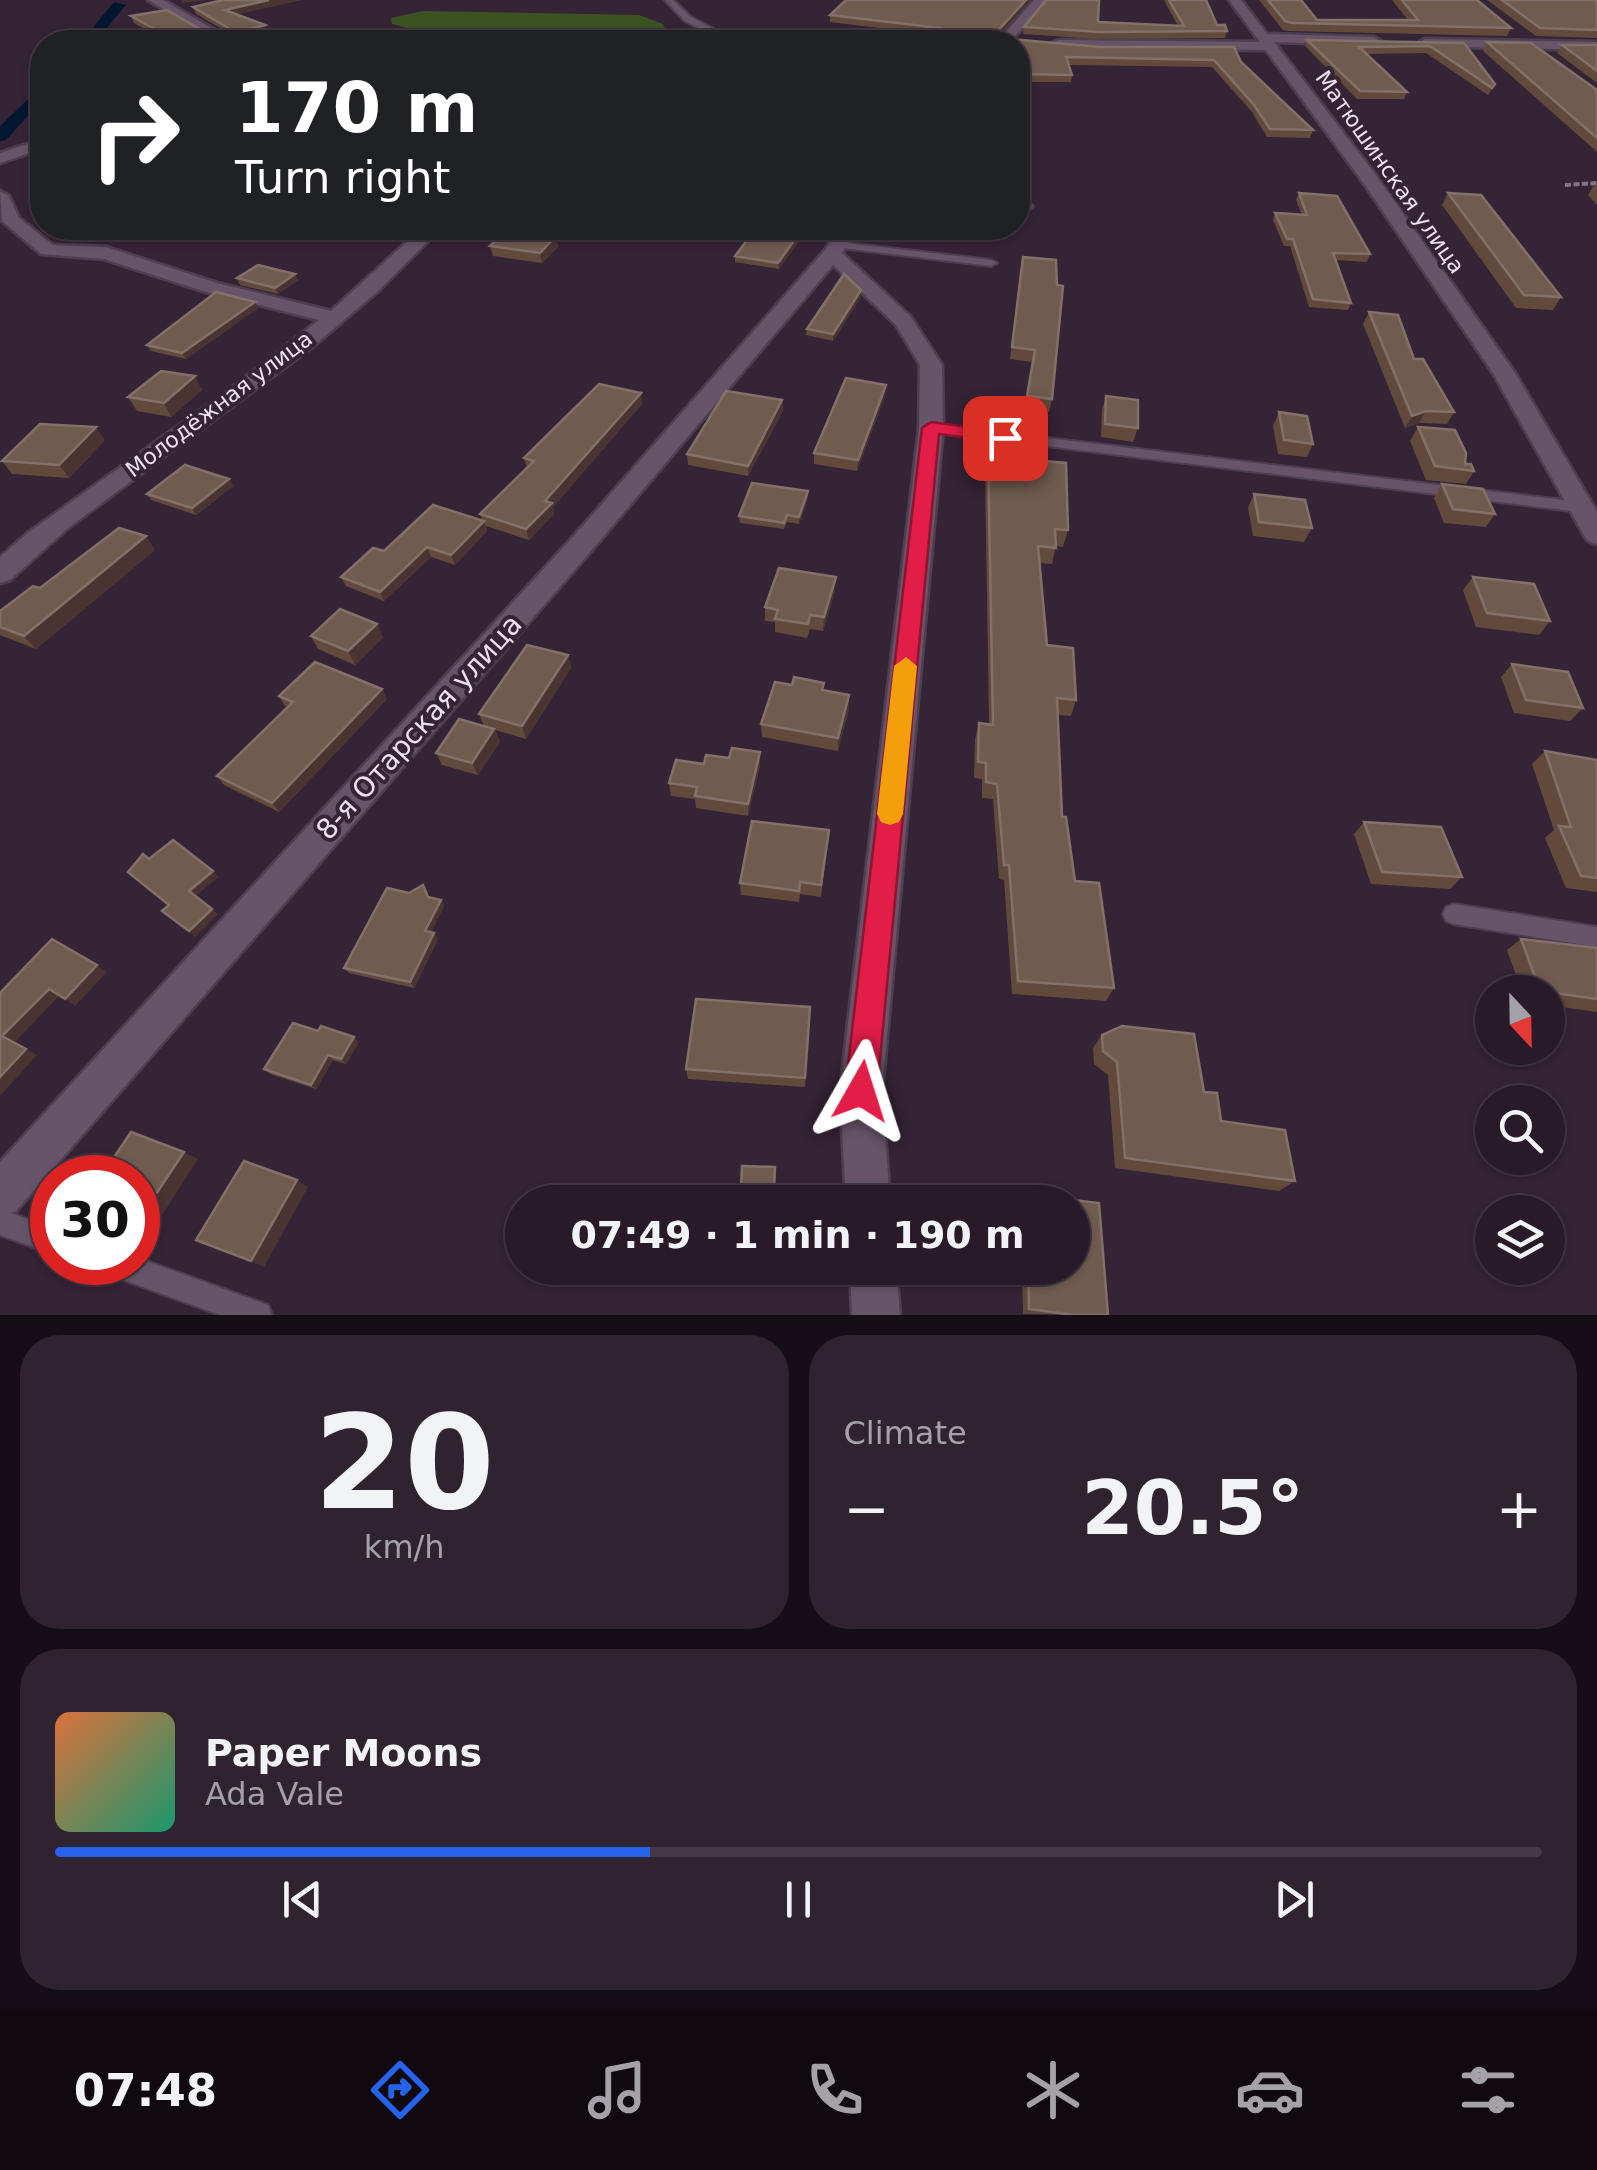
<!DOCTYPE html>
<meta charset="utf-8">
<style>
body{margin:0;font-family:"DejaVu Sans",sans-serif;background:#302330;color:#f1f3f6;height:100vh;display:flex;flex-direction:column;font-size:38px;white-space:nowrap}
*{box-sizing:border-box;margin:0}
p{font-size:32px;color:#a5a1a8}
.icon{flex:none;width:55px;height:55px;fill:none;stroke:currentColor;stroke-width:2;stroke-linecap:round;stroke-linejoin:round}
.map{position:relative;height:1315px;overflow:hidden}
.side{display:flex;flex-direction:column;gap:20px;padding:20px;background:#160e16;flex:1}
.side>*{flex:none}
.guide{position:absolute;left:30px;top:30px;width:1000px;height:210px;border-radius:40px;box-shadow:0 2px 8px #0004,0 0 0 2px #443845;background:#202124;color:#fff;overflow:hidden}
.needle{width:65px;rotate:158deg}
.buttons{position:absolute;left:1475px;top:975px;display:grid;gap:20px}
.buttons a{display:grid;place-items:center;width:90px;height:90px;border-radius:50%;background:#281a28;box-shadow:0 2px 8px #0004,0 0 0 2px #443845;font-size:50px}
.speed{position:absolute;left:30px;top:1155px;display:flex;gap:20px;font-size:50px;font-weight:700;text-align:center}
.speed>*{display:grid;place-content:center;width:130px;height:130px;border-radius:50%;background:#281a28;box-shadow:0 2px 8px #0004,0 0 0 2px #443845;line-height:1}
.speed .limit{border:15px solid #d22;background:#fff;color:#111}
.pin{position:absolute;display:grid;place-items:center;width:85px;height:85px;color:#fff;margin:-42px;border-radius:20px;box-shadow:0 5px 15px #0006}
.me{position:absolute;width:110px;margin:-55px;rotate:6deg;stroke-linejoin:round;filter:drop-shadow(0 0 8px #0008)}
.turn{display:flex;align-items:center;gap:35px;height:210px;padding:0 40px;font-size:45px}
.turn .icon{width:130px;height:130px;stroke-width:2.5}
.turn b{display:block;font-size:70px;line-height:85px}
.big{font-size:75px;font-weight:800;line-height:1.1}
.side .widget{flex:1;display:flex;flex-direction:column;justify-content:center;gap:15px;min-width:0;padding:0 35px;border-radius:40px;background:#302330}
.side .dial{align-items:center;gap:0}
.dial b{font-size:130px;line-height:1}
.song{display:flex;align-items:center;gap:30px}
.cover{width:120px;height:120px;border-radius:15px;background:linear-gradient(135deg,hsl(20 70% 55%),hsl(160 70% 35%))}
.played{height:10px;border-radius:5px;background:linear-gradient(90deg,#2563eb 40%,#443845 40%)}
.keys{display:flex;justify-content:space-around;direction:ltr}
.heat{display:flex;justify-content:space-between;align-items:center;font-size:55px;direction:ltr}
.side .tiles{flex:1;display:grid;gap:20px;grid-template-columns:1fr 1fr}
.widget:last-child{grid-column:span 2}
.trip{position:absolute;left:505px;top:1185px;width:585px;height:100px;border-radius:50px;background:#281a28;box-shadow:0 2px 8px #0004,0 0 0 2px #443845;font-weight:800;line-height:100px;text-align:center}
.menu{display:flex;height:160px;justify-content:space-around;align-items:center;background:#100a10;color:#a5a1a8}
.menu .icon{width:70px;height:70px}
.menu .current{color:#2563eb}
.menu b{font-size:45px;color:#f1f3f6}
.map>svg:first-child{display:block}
.green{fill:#3b5323}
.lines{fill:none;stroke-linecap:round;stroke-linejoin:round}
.canal{fill:#011730;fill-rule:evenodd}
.lane-casing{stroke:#4e3f50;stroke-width:4}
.street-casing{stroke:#4e3f50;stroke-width:5}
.path{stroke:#847685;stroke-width:4;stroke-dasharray:6 2.5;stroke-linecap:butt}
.lane{fill:#675469;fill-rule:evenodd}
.street{fill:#675469;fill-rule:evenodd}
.wall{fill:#614a3b}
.shaded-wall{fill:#493431}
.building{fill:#705b4f;stroke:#837068;stroke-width:2.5}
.route{fill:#e11d48;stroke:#92132f;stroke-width:2.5}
.slow{fill:#f59e0b}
.labels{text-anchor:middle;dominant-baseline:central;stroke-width:8;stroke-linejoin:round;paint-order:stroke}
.far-street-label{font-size:22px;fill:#ede2ee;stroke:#352336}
.street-label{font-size:28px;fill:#ede2ee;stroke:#352336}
</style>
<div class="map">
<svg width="1597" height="1315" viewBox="0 0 1597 1315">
<rect width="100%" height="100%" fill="#352336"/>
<!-- green -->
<path class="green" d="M423,11l216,4 24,9 5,10 -4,8h-205l-67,-18 -1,-6z"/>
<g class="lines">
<!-- canal -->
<g class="canal">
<path d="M114,2l12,3 -31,37h-14z"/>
<path d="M42,86v14l-36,40 -6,1v-15z"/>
</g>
<!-- lane casing -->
<g class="lane-casing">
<g id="lane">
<path d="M665,0h8l18,17 30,16 -4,9h-8l5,-6 -29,-15z"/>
<path d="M1018,203l14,2 1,2 -5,3 -10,-1z"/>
<path d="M838,242l153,18 6,3 -6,3 -157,-19v-4z"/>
<path d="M931,424l649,78 8,5 -8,5 -654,-81 -2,-3z"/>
<path d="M1454,904l143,23v20l-143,-23 -8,-3 -3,-7 3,-7z"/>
<path d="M0,1209l52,19v26l-52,-19z"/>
<path d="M138,1258l130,47 4,10h-52l-118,-43 -3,-10h39z"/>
</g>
</g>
<!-- street casing -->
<g class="street-casing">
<g id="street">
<path d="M148,0h15l73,42h-16z"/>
<path d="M1034,0h13l-37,42h-13z"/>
<path d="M1229,0h12l26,34 107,3 7,4 -7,4 -100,-3 104,136 137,195 82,139v32l-9,-3 -4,-6 -91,-162 -128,-188 -99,-135 -208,-2 -7,-4 7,-4 202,2z"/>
<path d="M1425,39l172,3v8l-177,-4 -2,-3z"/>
<path d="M42,139v10l-42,14v-10z"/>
<path d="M0,191l9,5 10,22 34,27 53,2 111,36 114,28 91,-83h19l-63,63 -67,57 -243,180 -58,52 -10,3v-26l29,-25 197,-140 93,-72 -116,-29 -99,-32 -63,-5 -39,-33z"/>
<path d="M840,228h18l-16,25 69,64 31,48 1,63 -61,663 8,111h-44l-6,-111 79,-663 1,-63 -24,-40 -63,-60 -241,285 -576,661 -16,6v-55l572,-624 253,-288z"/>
<path d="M850,1268h46l4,47h-48z"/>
</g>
</g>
<!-- path -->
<path class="path" d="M1565,185l32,-2"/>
<!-- lane -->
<use href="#lane" class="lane"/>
<!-- street -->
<use href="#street" class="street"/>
</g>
<!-- wall -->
<g class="wall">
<path d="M223,0h79l-65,14 31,18 -7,2 34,8h-127l-34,-19 -3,-7 84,22 18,1 1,-3 -38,-22 -3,-7z"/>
<path d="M846,0h185l-34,38 244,24 72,68 -3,8 -43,-1 -15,-25 -40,-45 -143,-2 3,10 -1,7h-50l-1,9h-2v-49h-88l5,-7 -105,-13v-7z"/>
<path d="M1164,0h42l11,25 10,6 -2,7 -127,1 -75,-5 1,-7 74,-5 80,4z"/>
<path d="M1259,0h42l16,20h91l-16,-20h85l34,28 -4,8 -218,-5 -6,-1z"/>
<path d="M1487,0h110v38l-61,-2z"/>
<path d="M1307,40l157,3 31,41 -7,11 -62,-42 -59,1 40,38 -3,7h-47l-52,-53z"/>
<path d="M1487,42l110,48v62l-114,-101z"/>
<path d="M1562,45h35v38l-40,-30z"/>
<path d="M1594,185h3v20l-9,-10z"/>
<path d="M1299,193l71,61 -3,8 -31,-2 15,43 -3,7 -39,-3 -19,-61h-6l-11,-26 2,-7 27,2 -6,-15z"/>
<path d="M1448,193l113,104 -8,13 -37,-2 -74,-103z"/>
<path d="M228,228h33l-14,7z"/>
<path d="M770,228h38l-29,41 -44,-7v-6l32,-23z"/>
<path d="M556,236l2,11 -16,16 -49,-7 -3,-10z"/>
<path d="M1021,269l31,130 -3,13 -24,-3 7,-47 -22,-3z"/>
<path d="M295,274l3,6 -20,14 -38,-9 -3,-7z"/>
<path d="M861,297l-28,44 -27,-6 1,-6z"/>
<path d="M258,308l-72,51 -35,-8 -4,-6z"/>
<path d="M1369,312l85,100 -7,12 -28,-1 -14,5 -42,-104z"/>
<path d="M202,390l-31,27 -34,-6 -9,-14z"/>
<path d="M641,393l1,11 -89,103 1,7 -25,26 -43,-14 1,5 -32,34 -24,-8 -47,44 -38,-15 -5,-9 43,-26 98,-31 -2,-6 47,-46 -3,-10z"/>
<path d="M885,396l-28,75 -43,-7v-11z"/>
<path d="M1106,396l32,32 -5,14 -32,-5 1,-27z"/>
<path d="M782,400l1,11 -35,65 -60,-11 -1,-11z"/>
<path d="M1279,412l34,32 -6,13 -29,-3 -5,-28z"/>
<path d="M1418,427l56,44 -8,13 -40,-4 -16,-39z"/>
<path d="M105,440l-36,38 -57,-4 -10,-13z"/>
<path d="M988,456l80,74 -5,17 -7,-1 -4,18 -12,-1 7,82 29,55 -5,16 -13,-1 4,102 13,64 39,107 -8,13 -94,-7 -8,-114 -5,-1 -6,-80 -11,-1v-19l-8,-1 1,-39 4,-16 10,1 -4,-251z"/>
<path d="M229,479l4,7 -37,29 -45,-15 -4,-6z"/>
<path d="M1442,484l53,30 -9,13 -42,-4 -10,-25z"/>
<path d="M808,491v7l-9,26 -12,-2 -3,7 -44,-6 -1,-7z"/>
<path d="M1254,494l58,34 -8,14 -51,-6 -5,-28z"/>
<path d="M155,550l-119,99 -36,-14v-24l40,-23z"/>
<path d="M1473,577l77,44 -11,14 -63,-8 -13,-37z"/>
<path d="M835,591l-12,40 -13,-2 -3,9 -32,-6v-10l-10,-1v-14z"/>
<path d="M311,636l72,1 -28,28 -37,-16z"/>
<path d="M568,655l3,13 -45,71 -31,-9 5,12 -22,33 -36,-10 -6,-12 48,-27 -5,-12z"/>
<path d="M1512,664l71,44 -13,13 -56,-8 -13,-36z"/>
<path d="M824,691l25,4v14l-11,42 -76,-14 -1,-13z"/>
<path d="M279,696l108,3 -108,113 -55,-27 -7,-9 71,-69 -3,-1z"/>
<path d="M1545,751l52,9v132l-31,-4 -21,-50 9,-8 -22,-66z"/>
<path d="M704,764l56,1 -12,51 -52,-8 -1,-9 -24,-3 -2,-13z"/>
<path d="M1364,822l98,55 -12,12 -79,-5 -17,-50z"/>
<path d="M829,830l-8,67 -21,-3 -1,8 -58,-7 -1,-12z"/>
<path d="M427,891l2,7 12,2 3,6 -13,26 7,7 -24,49 -65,-15 -5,-5 65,-75z"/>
<path d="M1521,939l76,9v64l-49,-7v-13h-26l-15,-42z"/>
<path d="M810,1007l-5,80 -117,-8 -2,-10z"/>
<path d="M1102,1035l102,57 17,29 74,60 -16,10 -164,-23 -7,-93 -14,-11 -1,-16z"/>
<path d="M359,1042l-13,22 -13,-4 -17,29 -46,-15 -6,-5z"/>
<path d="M1057,1198l42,5 9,112 -85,-1 -1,-46h50v-66h-19z"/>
<path d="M801,1268l-1,15 -87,-3 -3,-6z"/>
</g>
<!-- shaded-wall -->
<g class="shaded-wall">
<path d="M181,0h27l-26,3z"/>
<path d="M269,0h33l-74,16 -3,-6z"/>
<path d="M1026,0h5l-38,42 1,-7z"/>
<path d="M265,25l3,7 -20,5 -2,-7z"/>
<path d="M244,228h17l-14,7z"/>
<path d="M803,228h5l-29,41 -1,-6z"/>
<path d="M556,236l2,11 -16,16 -2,-10z"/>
<path d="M295,274l3,6 -20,14 -3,-6z"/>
<path d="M861,290v7l-28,44v-7z"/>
<path d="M255,302l3,6 -72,51 -4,-6z"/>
<path d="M195,376l7,14 -31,27 -7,-14z"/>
<path d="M886,385l-1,11 -28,75 1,-11z"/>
<path d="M641,393l1,11 -89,103 1,7 -25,26 -3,-11 19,-28z"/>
<path d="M782,400l1,11 -35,65v-10z"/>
<path d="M1426,411l-7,12 -14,5 7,-12z"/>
<path d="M96,427l9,13 -36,38 -10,-13z"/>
<path d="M229,479l4,7 -37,29 -4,-7z"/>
<path d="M808,491v7l-9,26v-7z"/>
<path d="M484,521l3,10 -32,34 -4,-10z"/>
<path d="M146,536l9,14 -119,99 -12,-13z"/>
<path d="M427,547l4,10 -47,44 -4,-9z"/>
<path d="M836,577l-1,14 -12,40 1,-14z"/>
<path d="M377,624l6,13 -28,28 -7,-14z"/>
<path d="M568,655l3,13 -45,71 -4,-13z"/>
<path d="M382,689l5,10 -108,113 -7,-9z"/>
<path d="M849,695v14l-11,42v-13z"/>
<path d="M494,729l6,13 -22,33 -6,-12z"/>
<path d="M760,752v13l-12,51v-12z"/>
<path d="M213,871l5,6 -23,20 -6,-6z"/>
<path d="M441,900l3,6 -15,31 -4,-6z"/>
<path d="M212,909l6,5 -23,23 -6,-6z"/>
<path d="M434,933l4,6 -24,49 -4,-6z"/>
<path d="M97,965l10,7 -32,34 -10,-7z"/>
<path d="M49,989l10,7 -45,47 -12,-7z"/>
<path d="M354,1037l5,5 -13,22 -5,-5z"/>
<path d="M26,1049l11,6 -37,41v-19z"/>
<path d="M328,1055l5,5 -17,29 -5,-4z"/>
<path d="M184,1152l14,7 -44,69 -16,-7z"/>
<path d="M297,1180l11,7 -44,80 -13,-6z"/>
</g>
<!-- building -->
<g class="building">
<path d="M223,0h46l-44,10 40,15 -19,5 49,12h-117l-47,-26 36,-6 48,28 18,1 2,-7 -42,-25z"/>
<path d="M846,0h180l-32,35 4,3 102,9h134l7,15 72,68 -43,-1 -16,-24 -40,-45 -148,-3 6,18 -51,-1v10l-3,-1v-41h-32l-1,-7 -9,7h-46l10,-14 -110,-13z"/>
<path d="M1046,0h53l-1,22 86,4 -15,-26h37l11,25h8l2,6 -127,1 -76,-5z"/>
<path d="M1268,0h33l16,20h101l-16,-20h75l34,28 -219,-5 -7,-2z"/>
<path d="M1502,0h95v30l-57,-2z"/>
<path d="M1307,40l157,3 31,41 -3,4 -62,-42 -71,1 48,45 -47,-1z"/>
<path d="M1487,42l44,1 66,47v48z"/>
<path d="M1562,45h35v26z"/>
<path d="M1299,193l38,3 33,58 -37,-1 18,50 -38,-4 -20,-60h-6l-12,-26 32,2z"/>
<path d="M1448,193l33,2 80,102 -37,-2z"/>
<path d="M510,228h36l10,8 -16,17 -50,-7z"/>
<path d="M770,228h33l-25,35 -43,-7 19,-25 13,2z"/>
<path d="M1023,257l33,3 1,25 6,1 -11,113 -25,-3 8,-46 -23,-3z"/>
<path d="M258,265l37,9 -20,14 -38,-10z"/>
<path d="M844,274l17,16 -28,44 -26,-5z"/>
<path d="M216,292l39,10 -73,51 -35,-8z"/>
<path d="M1369,312l29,3 16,44h9l31,53 -28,-1 -14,5z"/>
<path d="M161,371l34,5 -31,27 -36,-6z"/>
<path d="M846,378l40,7 -28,75 -44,-7z"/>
<path d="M599,384l42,9 -96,108 7,2 -26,26 -46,-15 54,-53 -10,-3z"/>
<path d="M726,391l56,9 -34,66 -61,-12z"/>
<path d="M1106,396l32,4v28l-33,-4z"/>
<path d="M1279,412l28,4 6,28 -29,-4z"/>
<path d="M40,424l56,3 -37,38 -57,-4z"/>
<path d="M1418,427l37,3 11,23 -1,11h6l3,7 -39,-5z"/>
<path d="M988,456l78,7 2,67 -13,-1 1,19 -18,-2 9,99 26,3 3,52 -19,-2 5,119h4l9,64 24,2 15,105 -96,-7 -9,-116h-5l-7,-81 -11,-2v-19l-8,-1 1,-39 14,2z"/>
<path d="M185,465l44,14 -37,29 -45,-14z"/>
<path d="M752,483l56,8 -9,26 -12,-2 -3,8 -45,-7z"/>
<path d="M1442,484l41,5 12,25 -42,-5z"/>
<path d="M1254,494l51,6 7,28 -53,-6z"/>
<path d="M433,505l51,16 -33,34 -24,-8 -47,45 -39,-15 32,-29 11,3z"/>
<path d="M119,528l27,8 -122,100 -24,-9v-16l33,-25 7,2z"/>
<path d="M779,568l57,9 -12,40 -14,-2 -2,9 -33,-5 3,-9 -13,-3z"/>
<path d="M1473,577l61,7 16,37 -63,-8z"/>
<path d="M340,609l37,15 -29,27 -37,-15z"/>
<path d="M527,645l41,10 -46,71 -43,-12z"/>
<path d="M315,662l67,27 -110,114 -55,-27 76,-74 -14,-6z"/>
<path d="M1512,664l56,8 15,36 -57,-8z"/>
<path d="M794,677l30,6 -2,7 27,5 -11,43 -77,-14 14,-42 17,3z"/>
<path d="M459,719l35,10 -22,34 -36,-10z"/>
<path d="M732,748l28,4 -12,52 -53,-8 2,-9 -28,-4 7,-23 28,4 2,-9 23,3z"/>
<path d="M1545,751l52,9v118l-16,-2 -22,-50 12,1z"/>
<path d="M752,821l77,9 -8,55 -21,-3 -1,9 -59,-8z"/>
<path d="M1364,822l77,5 21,50 -80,-5z"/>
<path d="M173,840l40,31 -24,20 23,18 -23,22 -27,-20 7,-6 -41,-33 15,-18 6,5z"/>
<path d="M423,885l5,12 13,3 -16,31 9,2 -24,49 -66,-14 43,-80 22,5z"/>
<path d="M52,939l45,26 -32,34 -16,-10 -47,47 24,13 -26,28v-84z"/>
<path d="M1521,939l76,9v51l-57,-8z"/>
<path d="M696,999l114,8 -5,71 -119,-9z"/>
<path d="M293,1023l25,8 3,-5 33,11 -13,22 -13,-4 -17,30 -47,-16z"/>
<path d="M1122,1026l72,8 10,58 13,1 4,28 64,9 10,51 -170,-23 -8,-96 -14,-11 -1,-16z"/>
<path d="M131,1132l53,20 -46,69v-43h-38z"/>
<path d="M244,1161l53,19 -46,81 -55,-21z"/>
<path d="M742,1166l33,1 -1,24 29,2v9h-86l1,-13h23z"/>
<path d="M1057,1198l42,5 9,112h-35l-44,-6 -1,-41h44v-66h-15z"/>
<path d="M711,1268h89v10l-90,-4z"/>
</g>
<!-- route -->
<path class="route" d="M931,422l74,10 9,6 -9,5 -66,-9 -62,657 -5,11 -11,5 -11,-5 -5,-11 77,-663z"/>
<!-- slow -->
<path class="slow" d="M906,657l11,9 -14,148 -4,8 -9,3 -9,-3 -4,-8 17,-148z"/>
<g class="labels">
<!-- far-street labels -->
<g class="far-street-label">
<text transform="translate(1390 172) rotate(55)">Матюшинская улица</text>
<text transform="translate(219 404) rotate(-37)">Молодёжная улица</text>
</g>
<!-- street labels -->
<g class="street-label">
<text transform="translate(419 727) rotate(-48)">8-я Отарская улица</text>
</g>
</g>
</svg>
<div class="buttons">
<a><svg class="needle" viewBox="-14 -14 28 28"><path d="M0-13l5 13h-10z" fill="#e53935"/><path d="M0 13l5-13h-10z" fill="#a5a1a8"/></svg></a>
<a><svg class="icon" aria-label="search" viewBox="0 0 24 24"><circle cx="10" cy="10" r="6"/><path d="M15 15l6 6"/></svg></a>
<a><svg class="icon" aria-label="layers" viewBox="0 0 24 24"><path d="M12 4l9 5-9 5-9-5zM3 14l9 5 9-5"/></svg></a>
</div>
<div class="speed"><div class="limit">30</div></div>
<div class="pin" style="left:1005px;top:438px;background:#d93025"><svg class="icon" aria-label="arrive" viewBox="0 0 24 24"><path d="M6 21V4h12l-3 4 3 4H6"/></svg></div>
<svg class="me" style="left:861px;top:1091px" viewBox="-20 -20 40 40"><path d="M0-17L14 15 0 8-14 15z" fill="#e11d48" stroke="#fff" stroke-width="4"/></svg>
<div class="trip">07:49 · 1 min · 190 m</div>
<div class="guide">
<div class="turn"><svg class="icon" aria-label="right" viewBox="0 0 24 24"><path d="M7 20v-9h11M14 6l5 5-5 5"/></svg><div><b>170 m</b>Turn right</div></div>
</div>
</div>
<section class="side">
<div class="tiles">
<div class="widget dial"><b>20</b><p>km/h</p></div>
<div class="widget"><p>Climate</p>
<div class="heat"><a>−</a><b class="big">20.5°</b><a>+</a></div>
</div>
<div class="widget">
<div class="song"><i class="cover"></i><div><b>Paper Moons</b><p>Ada Vale</p></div></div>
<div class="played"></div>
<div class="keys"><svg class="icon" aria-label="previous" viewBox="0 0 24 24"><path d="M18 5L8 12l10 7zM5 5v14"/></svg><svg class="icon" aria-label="pause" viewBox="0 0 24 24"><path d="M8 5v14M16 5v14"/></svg><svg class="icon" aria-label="next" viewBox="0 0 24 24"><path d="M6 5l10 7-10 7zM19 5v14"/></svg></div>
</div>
</div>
</section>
<nav class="menu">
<b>07:48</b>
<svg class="icon current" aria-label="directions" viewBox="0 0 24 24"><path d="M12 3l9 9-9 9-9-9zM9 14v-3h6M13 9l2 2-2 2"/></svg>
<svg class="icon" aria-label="music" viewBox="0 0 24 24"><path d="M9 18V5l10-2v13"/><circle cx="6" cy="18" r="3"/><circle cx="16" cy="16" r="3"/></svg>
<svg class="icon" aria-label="phone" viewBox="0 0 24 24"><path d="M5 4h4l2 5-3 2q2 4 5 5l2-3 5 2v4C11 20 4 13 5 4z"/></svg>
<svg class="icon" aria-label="climate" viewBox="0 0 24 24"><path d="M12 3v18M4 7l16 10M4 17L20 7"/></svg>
<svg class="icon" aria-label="car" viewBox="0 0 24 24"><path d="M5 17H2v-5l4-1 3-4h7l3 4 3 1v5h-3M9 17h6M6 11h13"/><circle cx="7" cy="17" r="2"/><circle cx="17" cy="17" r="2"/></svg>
<svg class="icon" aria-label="filters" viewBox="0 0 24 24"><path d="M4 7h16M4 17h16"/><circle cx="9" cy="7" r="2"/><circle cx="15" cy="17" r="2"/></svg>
</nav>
